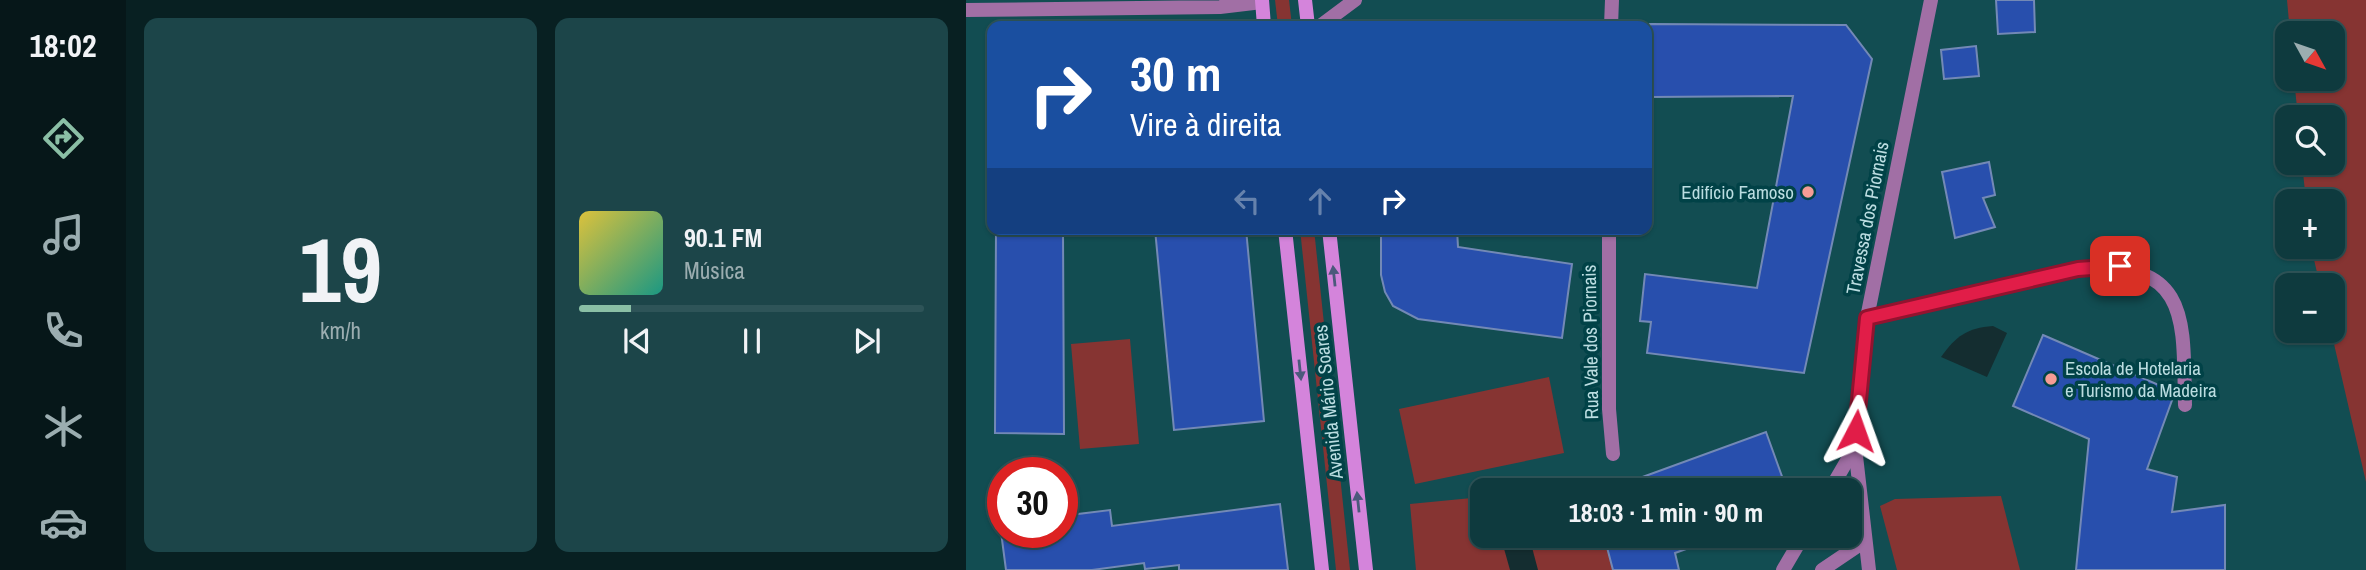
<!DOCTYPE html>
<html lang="pt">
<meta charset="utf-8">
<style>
body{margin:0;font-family:"Archivo Narrow",sans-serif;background:#1c4549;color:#f1f3f6;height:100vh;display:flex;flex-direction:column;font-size:26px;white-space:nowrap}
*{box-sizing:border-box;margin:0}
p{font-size:23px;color:#9badb0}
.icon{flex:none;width:38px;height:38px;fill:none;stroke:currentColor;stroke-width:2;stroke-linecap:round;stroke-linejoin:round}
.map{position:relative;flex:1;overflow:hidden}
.details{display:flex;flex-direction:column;gap:18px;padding:18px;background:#082022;width:840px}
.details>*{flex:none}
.banner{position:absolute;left:21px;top:21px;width:665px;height:214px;border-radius:14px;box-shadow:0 2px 5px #0004,0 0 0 2px #2e5458;background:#1a4fa0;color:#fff;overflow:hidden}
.needle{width:46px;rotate:130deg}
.fabs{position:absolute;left:1309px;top:21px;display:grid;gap:14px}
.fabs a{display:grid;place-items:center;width:70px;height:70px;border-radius:14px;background:#0e3a3e;box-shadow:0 2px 5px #0004,0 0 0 2px #2e5458;font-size:35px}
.speed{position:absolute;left:21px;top:457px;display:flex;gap:14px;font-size:35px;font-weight:700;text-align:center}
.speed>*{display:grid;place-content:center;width:91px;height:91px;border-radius:50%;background:#0e3a3e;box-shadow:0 2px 5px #0004,0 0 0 2px #2e5458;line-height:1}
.speed .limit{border:10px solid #d22;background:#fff;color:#111}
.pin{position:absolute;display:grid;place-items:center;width:60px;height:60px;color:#fff;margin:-30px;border-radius:14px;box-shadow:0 4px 10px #0006}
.me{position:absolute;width:77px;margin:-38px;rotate:4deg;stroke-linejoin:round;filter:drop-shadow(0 0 5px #0008)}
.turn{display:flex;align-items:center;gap:24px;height:147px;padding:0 28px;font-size:32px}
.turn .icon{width:91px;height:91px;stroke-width:2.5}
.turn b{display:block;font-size:49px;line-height:60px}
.lanes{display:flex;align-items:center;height:66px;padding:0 28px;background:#0003;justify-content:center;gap:35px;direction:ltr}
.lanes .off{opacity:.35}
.details .card{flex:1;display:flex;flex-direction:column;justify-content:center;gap:10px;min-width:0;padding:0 24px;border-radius:14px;background:#1c4549}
.details .dial{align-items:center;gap:0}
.dial b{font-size:91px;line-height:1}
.song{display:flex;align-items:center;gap:21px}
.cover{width:84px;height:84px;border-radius:10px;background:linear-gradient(135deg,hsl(50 70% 55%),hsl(170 70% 35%))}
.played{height:7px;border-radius:4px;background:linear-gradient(90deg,#8abfa5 15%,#2e5458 15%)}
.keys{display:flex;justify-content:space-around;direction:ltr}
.details .tiles{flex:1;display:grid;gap:18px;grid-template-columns:repeat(2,1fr)}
.trip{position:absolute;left:504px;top:478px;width:392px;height:70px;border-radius:14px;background:#0e3a3e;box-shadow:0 2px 5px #0004,0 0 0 2px #2e5458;font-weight:800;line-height:70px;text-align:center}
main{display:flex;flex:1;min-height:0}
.tabs{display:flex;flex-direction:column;width:126px;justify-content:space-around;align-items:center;background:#061719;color:#9badb0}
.tabs .icon{width:49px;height:49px}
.tabs .current{color:#8abfa5}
.tabs b{font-size:32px;color:#f1f3f6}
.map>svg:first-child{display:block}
.green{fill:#863432}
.water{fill:#142d30}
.building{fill:#284fad;stroke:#7389b6;stroke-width:2}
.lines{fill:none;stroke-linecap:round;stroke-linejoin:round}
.service{stroke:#a16fa5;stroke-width:14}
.minor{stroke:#a16fa5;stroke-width:14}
.secondary{stroke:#d484db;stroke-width:14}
.oneway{fill:#4b597b}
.route-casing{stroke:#92132f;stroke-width:18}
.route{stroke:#e11d48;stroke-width:12}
.poi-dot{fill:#f59c95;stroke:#014247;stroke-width:2.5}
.labels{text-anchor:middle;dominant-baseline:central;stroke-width:7;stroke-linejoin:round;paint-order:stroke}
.poi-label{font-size:19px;fill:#bbdde1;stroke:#014247;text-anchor:end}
.street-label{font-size:19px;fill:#bbdde1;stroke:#014247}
</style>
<main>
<nav class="tabs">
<b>18:02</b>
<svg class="icon current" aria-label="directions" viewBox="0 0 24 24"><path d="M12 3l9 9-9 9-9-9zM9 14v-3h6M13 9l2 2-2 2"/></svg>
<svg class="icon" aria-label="music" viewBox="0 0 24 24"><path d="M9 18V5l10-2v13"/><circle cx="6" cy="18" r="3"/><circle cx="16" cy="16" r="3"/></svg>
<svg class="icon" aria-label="phone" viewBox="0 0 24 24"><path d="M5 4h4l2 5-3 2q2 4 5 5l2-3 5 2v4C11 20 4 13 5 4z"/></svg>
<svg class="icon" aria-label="climate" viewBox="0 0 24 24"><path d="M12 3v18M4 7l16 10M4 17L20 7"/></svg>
<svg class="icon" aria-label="car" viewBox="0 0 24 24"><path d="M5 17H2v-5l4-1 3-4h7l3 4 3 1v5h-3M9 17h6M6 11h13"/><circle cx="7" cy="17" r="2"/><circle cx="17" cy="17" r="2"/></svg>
</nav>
<section class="details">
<div class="tiles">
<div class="card dial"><b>19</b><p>km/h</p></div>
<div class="card">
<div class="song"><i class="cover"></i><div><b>90.1 FM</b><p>Música</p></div></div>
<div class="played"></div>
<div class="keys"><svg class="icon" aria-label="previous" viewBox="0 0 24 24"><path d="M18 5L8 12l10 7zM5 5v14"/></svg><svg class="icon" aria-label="pause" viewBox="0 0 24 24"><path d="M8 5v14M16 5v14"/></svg><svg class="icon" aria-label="next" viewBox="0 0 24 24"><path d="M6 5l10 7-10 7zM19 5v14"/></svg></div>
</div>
</div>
</section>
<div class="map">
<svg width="1400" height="570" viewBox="0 0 1400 570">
<rect width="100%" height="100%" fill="#124d52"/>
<!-- green -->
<g class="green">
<path d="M309,0h14l3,26h-14z"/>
<path d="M1321,0h79v482l-35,-151 2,-46h-13l-9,-38h22v-46h-27l-4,-38h31v-46h-35l-4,-38h39v-46h-43z"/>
<path d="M416,20h199v6h-220z"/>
<path d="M334,229h14l36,341h-14z"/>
<path d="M164,339l9,105 -59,5 -9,-105z"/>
<path d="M583,377l15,76 -149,31 -16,-75z"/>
<path d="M1035,496l19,74h-123l-17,-64 15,-7z"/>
<path d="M516,497v39h122l9,34h-197l-6,-66z"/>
</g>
<!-- water -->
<g class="water">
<path d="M1027,326l14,7 -20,44 -46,-20c15,-21 26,-29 52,-31z"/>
<path d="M547,536h16l9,34h-28l-9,-32z"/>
</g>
<!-- building -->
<g class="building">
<path d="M1030,0h38l1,32 -37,2z"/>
<path d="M684,24l196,1 26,34 -68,314 -157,-20 4,-31 -11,-1 5,-47 112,14 36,-192 -143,1z"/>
<path d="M1010,46l3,30 -35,3 -3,-29z"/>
<path d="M1023,162l6,33 -12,3 12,29 -40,11 -13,-66z"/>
<path d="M30,229h67l1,205 -69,-1z"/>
<path d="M189,229h91l18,192 -90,9z"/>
<path d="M415,229h76l1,18 114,17 -10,74 -144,-19 -25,-13 -8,-14 -4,-17z"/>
<path d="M1077,335l132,57 -28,77 30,8 -5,35 53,-7v65h-149l13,-131 -76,-33z"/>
<path d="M800,432l18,50 -23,8h-146v-3z"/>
<path d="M314,504l8,66h-109v-5l-34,4 -1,-6 -52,7h-86l-5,-38h61v-16l48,-6 2,16z"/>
<path d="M638,536h113v2l-42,15 4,17h-66z"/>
</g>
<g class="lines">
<!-- service -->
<path class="service" d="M901,318l217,-50c107,-6 99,53 101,137"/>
<!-- minor -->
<g class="minor">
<path d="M0,10l254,-3 42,-5"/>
<path d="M354,26l35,-26"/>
<path d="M645,26l1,-26"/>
<path d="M643,229v180l4,45"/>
<path d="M864,490l25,-43"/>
<path d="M817,570l20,-34"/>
<path d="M856,570l43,-29"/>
<path d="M903,570l-14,-123 12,-129 64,-318"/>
</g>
<!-- secondary -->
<g class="secondary">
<path d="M296,0l2,26"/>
<path d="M339,0l3,26"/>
<path d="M319,229l37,341"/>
<path d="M363,229l37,341"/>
</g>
</g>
<!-- one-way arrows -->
<defs><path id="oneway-solid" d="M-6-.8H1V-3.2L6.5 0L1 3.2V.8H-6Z" transform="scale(1.75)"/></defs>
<g class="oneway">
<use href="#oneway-solid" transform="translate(368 276) rotate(-96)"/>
<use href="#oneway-solid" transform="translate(334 370) rotate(84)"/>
<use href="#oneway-solid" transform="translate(392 502) rotate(-96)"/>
</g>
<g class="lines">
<!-- route casing -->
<g class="route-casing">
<path id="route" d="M890,431l11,-113 211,-49 42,-3"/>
</g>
<!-- route -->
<use href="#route" class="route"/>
</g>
<!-- markers -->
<g class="poi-dot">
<circle cx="842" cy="192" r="7"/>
<circle cx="1085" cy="379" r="7"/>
</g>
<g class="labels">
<!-- poi labels -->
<g class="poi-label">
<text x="828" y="192">Edifício Famoso</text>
<text x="1099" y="368" text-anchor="start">Escola de Hotelaria<tspan x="1099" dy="22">e Turismo da Madeira</tspan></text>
</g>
<!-- street labels -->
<g class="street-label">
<text transform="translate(901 218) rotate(-79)">Travessa dos Piornais</text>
<text transform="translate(624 342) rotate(-91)">Rua Vale dos Piornais</text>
<text transform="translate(362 402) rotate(-96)">Avenida Mário Soares</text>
</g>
</g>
</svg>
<div class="fabs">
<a><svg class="needle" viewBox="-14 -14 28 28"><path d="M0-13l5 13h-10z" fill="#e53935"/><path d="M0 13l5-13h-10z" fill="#9badb0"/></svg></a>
<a><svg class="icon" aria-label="search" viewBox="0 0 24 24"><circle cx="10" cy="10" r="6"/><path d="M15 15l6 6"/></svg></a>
<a>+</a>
<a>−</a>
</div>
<div class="speed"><div class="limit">30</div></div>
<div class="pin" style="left:1154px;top:266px;background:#d93025"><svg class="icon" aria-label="arrive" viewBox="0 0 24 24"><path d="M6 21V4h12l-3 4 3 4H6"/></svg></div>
<svg class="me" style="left:890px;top:431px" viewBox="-20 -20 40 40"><path d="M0-17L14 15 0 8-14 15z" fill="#e11d48" stroke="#fff" stroke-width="4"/></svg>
<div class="trip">18:03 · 1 min · 90 m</div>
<div class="banner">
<div class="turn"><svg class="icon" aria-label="right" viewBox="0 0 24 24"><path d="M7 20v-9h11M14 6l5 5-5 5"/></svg><div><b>30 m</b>Vire à direita</div></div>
<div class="lanes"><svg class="icon off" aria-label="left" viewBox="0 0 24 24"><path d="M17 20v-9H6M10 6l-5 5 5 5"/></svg><svg class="icon off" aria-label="ahead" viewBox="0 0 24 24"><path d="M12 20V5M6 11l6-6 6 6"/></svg><svg class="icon" aria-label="right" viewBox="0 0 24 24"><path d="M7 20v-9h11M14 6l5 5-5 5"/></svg></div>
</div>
</div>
</main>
